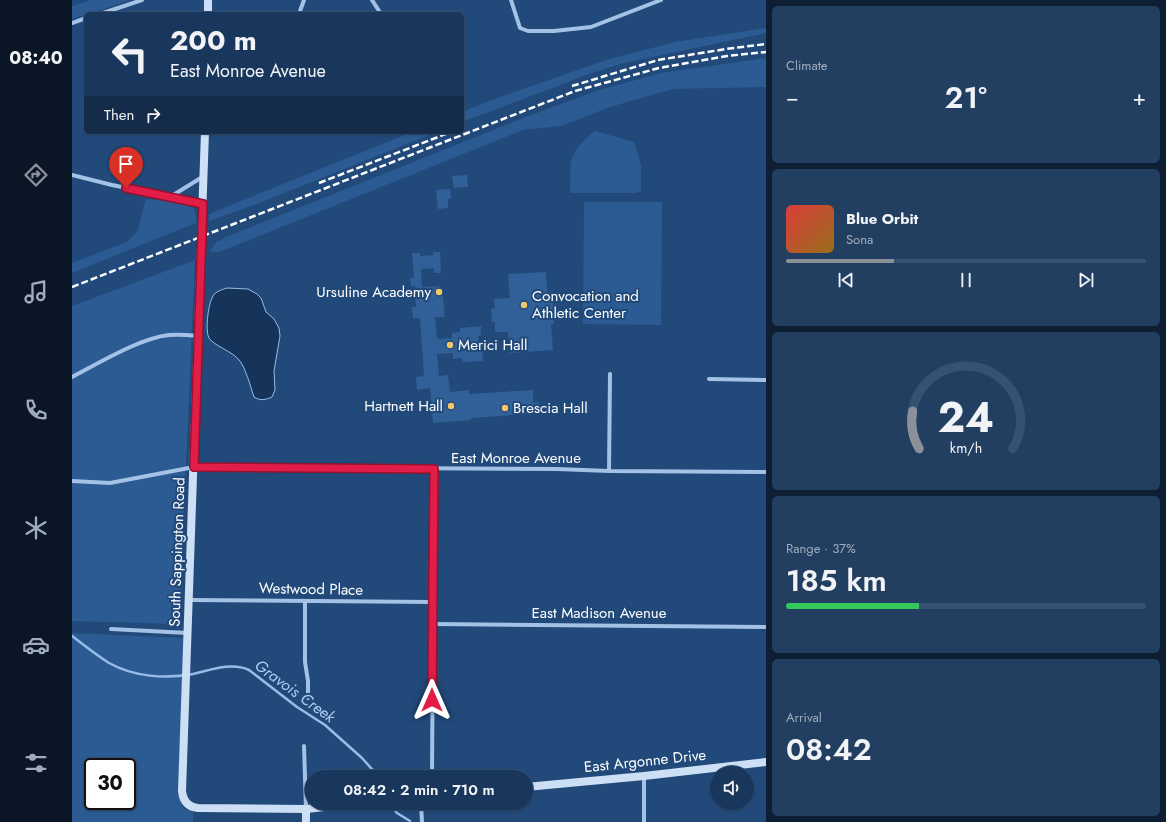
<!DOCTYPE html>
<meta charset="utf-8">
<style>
body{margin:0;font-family:Jost,sans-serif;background:#223f62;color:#f1f3f6;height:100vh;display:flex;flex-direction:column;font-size:15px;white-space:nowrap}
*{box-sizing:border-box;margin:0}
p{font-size:13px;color:#9facbb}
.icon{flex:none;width:22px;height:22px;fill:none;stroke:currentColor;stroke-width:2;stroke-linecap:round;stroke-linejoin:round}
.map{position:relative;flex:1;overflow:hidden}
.panel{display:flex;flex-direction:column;gap:6px;padding:6px;background:#0e1e33;width:400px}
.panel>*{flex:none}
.top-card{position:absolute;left:12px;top:12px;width:380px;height:122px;border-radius:6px;box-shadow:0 1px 3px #0004,0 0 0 1px #375172;background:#19375c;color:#f1f3f6;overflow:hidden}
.buttons{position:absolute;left:638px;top:766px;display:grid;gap:8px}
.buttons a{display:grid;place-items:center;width:44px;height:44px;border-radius:50%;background:#19375c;box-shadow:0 1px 3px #0004,0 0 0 1px #375172;font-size:20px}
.speed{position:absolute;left:12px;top:758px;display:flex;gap:8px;font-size:20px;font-weight:700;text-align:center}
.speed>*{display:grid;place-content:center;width:52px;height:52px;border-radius:50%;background:#19375c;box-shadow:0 1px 3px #0004,0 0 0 1px #375172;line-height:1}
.speed .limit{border:2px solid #111;border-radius:6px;background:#fff;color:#111}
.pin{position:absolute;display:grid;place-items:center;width:34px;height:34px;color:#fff;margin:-41px -17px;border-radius:50% 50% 50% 0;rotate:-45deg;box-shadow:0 0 4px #0007}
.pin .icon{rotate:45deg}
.me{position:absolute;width:44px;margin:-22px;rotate:0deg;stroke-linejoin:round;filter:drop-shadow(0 0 3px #0008)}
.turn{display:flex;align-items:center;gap:14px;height:84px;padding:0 20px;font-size:18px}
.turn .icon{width:52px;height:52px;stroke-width:2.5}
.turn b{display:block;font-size:28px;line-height:34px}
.then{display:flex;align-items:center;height:38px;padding:0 20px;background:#0003;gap:8px;font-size:15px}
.big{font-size:30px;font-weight:600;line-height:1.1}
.panel .widget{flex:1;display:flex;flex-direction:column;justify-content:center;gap:6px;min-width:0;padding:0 14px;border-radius:6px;background:#223f62}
.panel .dial{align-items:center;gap:0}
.dial svg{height:104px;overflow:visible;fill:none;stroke:#375172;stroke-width:7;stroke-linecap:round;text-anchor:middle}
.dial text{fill:#f1f3f6;stroke:none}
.song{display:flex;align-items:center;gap:12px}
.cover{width:48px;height:48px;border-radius:6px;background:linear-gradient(135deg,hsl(0 70% 55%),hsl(40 70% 35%))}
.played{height:4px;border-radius:2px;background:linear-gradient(90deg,#8c9099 30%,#375172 30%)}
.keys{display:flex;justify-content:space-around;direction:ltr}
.heat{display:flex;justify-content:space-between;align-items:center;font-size:22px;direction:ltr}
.charge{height:6px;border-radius:3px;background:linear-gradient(90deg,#34c759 37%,#375172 0)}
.trip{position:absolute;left:233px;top:770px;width:228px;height:40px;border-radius:20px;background:#19375c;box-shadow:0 1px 3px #0004,0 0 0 1px #375172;font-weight:600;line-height:40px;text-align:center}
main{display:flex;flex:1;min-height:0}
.menu{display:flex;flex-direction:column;width:72px;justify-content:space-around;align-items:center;background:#0a1625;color:#9facbb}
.menu .icon{width:28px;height:28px}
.menu .selected{color:#8c9099}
.menu b{font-size:18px;color:#f1f3f6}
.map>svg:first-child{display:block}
.green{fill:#2b5b92;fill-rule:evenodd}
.water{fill:#16345a;stroke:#97bde7}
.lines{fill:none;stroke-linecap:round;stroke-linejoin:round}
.stream{stroke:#97bde7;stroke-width:2.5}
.building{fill:#316098}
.street{stroke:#a3c2e5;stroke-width:4}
.secondary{stroke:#cddff5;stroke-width:8}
.rail{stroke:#fff;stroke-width:2.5;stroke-dasharray:7 3;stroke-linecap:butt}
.route-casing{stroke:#92132f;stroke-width:10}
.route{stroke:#e11d48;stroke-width:7}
.poi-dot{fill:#f2c765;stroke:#21497a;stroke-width:1.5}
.labels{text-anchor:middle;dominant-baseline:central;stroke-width:4;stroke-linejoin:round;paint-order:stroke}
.poi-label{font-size:15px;fill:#fff;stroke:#21497a;text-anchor:start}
.street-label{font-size:15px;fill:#fff;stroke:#21497a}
.water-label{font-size:16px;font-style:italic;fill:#aecced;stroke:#21497a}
</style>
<main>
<nav class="menu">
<b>08:40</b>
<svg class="icon selected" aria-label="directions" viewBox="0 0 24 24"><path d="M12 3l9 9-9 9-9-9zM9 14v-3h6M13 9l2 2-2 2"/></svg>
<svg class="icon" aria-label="music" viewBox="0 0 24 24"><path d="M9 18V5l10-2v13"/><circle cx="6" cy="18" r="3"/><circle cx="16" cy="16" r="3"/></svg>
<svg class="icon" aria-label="phone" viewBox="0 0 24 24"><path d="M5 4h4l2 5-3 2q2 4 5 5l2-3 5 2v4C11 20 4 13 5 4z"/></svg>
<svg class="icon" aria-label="climate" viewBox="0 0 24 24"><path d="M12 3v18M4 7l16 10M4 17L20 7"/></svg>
<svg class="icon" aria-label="car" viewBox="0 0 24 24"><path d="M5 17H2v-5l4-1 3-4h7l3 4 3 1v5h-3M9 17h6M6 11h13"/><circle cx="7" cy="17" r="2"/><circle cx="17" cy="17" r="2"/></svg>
<svg class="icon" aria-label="filters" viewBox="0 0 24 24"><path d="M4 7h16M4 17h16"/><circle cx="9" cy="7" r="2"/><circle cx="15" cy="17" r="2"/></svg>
</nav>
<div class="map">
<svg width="694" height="822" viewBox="0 0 694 822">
<rect width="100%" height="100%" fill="#21497a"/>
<!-- green -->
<g class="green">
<path d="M19,0h40l-59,19v-13z"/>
<path d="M694,28v5l-142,30 -32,10 -130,49v-10l27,-11 117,-41 69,-18z"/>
<path d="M694,58v29l-93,2 -63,18 -49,19 -38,4 -304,122h-9l5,-9 11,-6 297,-119 76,-28 62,-17z"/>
<path d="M523,131l39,11 7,23v26l-5,2h-66c1,-9 -1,-28 2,-35 4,-11 14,-20 23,-27z"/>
<path d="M340,132h25l-183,73 -45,16v-7z"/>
<path d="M74,199c11,1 40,3 47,9 4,3 3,11 3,15l-124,50v-10l55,-21 10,-10z"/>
<path d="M512,202h78l-1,123 -78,-1z"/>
<path d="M123,260l-16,364 -107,-3v-315z"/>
<path d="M0,633l112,5 -4,160 3,10 10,4v10h-121zM21,767h34v34h-34z"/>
</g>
<!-- water -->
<path class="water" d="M155,288l21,1 9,5 4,4 5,14 8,7 5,9 1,8 -6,35 1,19 -3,7c-7,3 -11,4 -18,0 -3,-9 -9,-31 -15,-37 -7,-9 -25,-14 -30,-22 -4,-7 -1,-32 3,-40 2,-6 9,-8 15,-10z"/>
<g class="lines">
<!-- stream -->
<g class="stream">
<path d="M0,636c12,9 24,19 37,27 25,14 56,16 84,11 18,-4 38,-12 56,-4l48,37 28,18 37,33 17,19"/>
<path d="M321,808l4,5 13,8"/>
</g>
</g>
<!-- building -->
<g class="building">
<path d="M395,175l1,12 -14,1 -2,-12z"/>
<path d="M378,189l1,10h-3v9l-10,1 -2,-19z"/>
<path d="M361,252h7l1,21h-7v-5l-13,1 1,18 18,-1v2h2l3,29h-10l2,22 15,-1v-5l8,-1v-4l21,-2v9l-3,1 1,14h3l1,11 -20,1 -1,-4 -9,1v-6l-16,1 2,22 9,-1 2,17 19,-2v4l64,-4v13l6,-1v11l-68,5v2l-38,3 -3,-35 -13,2 -1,-13 8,-1 -4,-58h-7l-1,-11h4l-1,-21h-4l-1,-8h4l-2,-25h8v3l13,-1z"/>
<path d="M474,272l2,29h5l1,23h-3l2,26 -43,3 -2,-21h-13v-10h-3l-1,-13 4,-1 -1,-9 16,-1 -2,-24z"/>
</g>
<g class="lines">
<!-- street -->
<g class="street">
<path d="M300,0l9,14"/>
<path d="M439,0l9,28 8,3h26l37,-4 70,-27"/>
<path d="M28,14l42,-14"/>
<path d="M227,14l5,-14"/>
<path d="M0,23l14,-5"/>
<path d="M0,175l40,10 90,18"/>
<path d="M98,197l34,-21"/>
<path d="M0,377c27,-14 68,-39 97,-42 10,-1 20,0 29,1"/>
<path d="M637,379l57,1"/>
<path d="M537,471l1,-97"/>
<path d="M0,481l38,2 84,-16 363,2 52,2 157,1"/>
<path d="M117,600l243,2"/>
<path d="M233,601v61l3,19v17"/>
<path d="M360,624l334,3"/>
<path d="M39,629l77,4"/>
<path d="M232,746l2,63"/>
<path d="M360,777l2,-308"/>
<path d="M349,803l1,19"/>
<path d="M572,822v-46"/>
</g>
<!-- secondary -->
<g class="secondary">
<path d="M136,14v-14"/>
<path d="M133,132l-23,659c1,10 6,16 16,17l108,1 56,-6"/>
<path d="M454,787l118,-11 122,-14"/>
<path d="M234,809v13"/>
</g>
<!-- rail -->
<g class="rail">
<path d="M500,86l86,-26 68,-11 40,-5"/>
<path d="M247,183l132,-51"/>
<path d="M0,287l503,-196 84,-23 68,-12 39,-4"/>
</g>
</g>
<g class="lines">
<!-- route casing -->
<g class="route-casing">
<path id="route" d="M54,188l77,16 -9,263 240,2 -2,231"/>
</g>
<!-- route -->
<use href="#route" class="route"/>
</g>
<!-- markers -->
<g class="poi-dot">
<circle cx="367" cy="292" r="4"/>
<circle cx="452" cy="305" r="4"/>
<circle cx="378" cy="345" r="4"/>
<circle cx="379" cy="406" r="4"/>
<circle cx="433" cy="408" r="4"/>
</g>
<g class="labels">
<!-- poi labels -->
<g class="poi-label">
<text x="359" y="292" text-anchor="end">Ursuline Academy</text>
<text x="460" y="296">Convocation and<tspan x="460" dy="17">Athletic Center</tspan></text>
<text x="386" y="345">Merici Hall</text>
<text x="371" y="406" text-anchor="end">Hartnett Hall</text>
<text x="441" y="408">Brescia Hall</text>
</g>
<!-- street labels -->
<g class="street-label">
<text x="444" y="458">East Monroe Avenue</text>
<text transform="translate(105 552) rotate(-88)">South Sappington Road</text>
<text transform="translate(239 589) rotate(1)">Westwood Place</text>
<text x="527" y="613">East Madison Avenue</text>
<text transform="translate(573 761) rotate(-6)">East Argonne Drive</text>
</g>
<!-- water labels -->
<g class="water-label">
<text transform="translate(223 691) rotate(36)">Gravois Creek</text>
</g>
</g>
</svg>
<div class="buttons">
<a><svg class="icon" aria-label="sound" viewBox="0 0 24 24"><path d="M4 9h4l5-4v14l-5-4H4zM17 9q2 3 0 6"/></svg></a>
</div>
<div class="speed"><div class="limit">30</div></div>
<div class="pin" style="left:54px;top:188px;background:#d93025"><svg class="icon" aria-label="arrive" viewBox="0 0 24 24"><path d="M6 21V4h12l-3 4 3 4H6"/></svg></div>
<svg class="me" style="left:360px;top:700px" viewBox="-20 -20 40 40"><path d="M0-17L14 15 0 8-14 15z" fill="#e11d48" stroke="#fff" stroke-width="4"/></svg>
<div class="trip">08:42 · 2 min · 710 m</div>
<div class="top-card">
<div class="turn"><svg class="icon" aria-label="left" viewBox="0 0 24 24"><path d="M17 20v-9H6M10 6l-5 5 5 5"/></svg><div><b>200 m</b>East Monroe Avenue</div></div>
<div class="then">Then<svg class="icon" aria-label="right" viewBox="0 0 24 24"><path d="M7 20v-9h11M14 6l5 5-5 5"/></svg></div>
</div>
</div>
<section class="panel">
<div class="widget"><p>Climate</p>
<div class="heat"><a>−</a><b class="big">21°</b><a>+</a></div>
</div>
<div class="widget">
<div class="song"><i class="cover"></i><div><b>Blue Orbit</b><p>Sona</p></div></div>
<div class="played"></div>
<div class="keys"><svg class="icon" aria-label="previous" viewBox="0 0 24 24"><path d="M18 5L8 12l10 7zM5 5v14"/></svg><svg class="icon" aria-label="pause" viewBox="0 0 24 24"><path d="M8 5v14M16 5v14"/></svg><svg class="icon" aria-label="next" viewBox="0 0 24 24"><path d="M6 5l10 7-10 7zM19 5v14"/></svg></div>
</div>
<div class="widget dial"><svg viewBox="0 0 100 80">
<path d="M14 69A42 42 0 1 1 86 69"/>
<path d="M14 69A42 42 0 0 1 9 40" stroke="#8c9099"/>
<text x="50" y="56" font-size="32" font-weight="700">24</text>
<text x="50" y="72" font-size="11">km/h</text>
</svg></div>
<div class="widget"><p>Range · 37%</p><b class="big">185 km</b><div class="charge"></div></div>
<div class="widget"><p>Arrival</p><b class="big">08:42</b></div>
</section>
</main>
